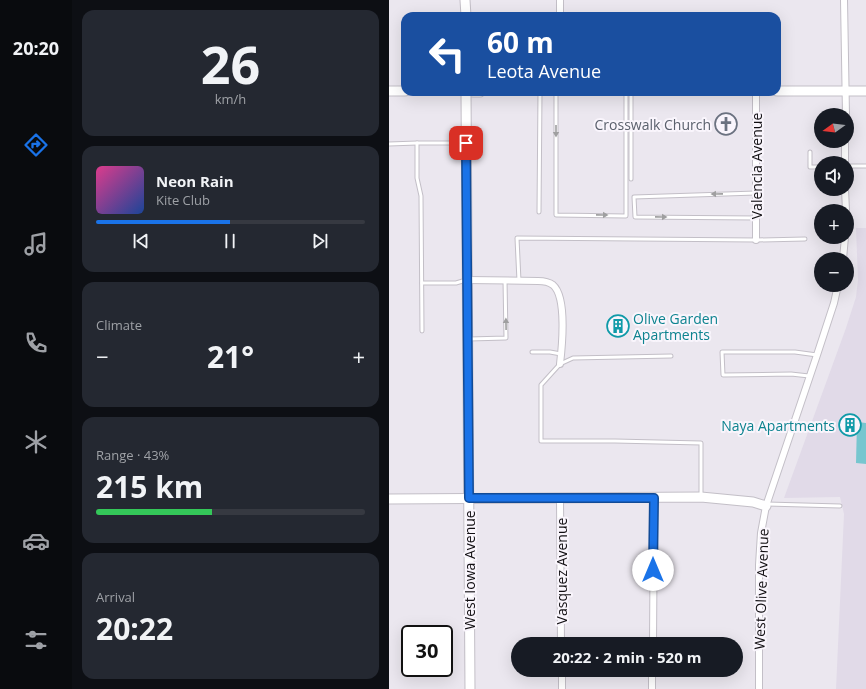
<!DOCTYPE html>
<meta charset="utf-8">
<style>
body{margin:0;font-family:"Open Sans",sans-serif;background:#242831;color:#f1f3f6;height:100vh;display:flex;flex-direction:column;font-size:15px;white-space:nowrap}
*{box-sizing:border-box;margin:0}
p{font-size:13px;color:#9ea1a6}
.icon{flex:none;width:22px;height:22px;fill:none;stroke:currentColor;stroke-width:2;stroke-linecap:round;stroke-linejoin:round}
.map{position:relative;flex:1;overflow:hidden}
.drawer{display:flex;flex-direction:column;gap:10px;padding:10px;background:#0d0f14;width:317px}
.drawer>*{flex:none}
.banner{position:absolute;left:12px;top:12px;width:380px;height:84px;border-radius:12px;box-shadow:0 4px 16px #0002;background:#1a4fa0;color:#fff;overflow:hidden}
.needle{width:26px;rotate:255deg}
.tools{position:absolute;left:425px;top:108px;display:grid;gap:8px}
.tools a{display:grid;place-items:center;width:40px;height:40px;border-radius:50%;background:#171b24;box-shadow:0 4px 16px #0002;font-size:20px}
.speed{position:absolute;left:12px;top:625px;display:flex;gap:8px;font-size:20px;font-weight:700;text-align:center}
.speed>*{display:grid;place-content:center;width:52px;height:52px;border-radius:50%;background:#171b24;box-shadow:0 4px 16px #0002;line-height:1}
.speed .limit{border:2px solid #111;border-radius:6px;background:#fff;color:#111}
.pin{position:absolute;display:grid;place-items:center;width:34px;height:34px;color:#fff;margin:-17px;border-radius:8px;box-shadow:0 2px 6px #0006}
.me{position:absolute;width:44px;margin:-22px;rotate:0deg;stroke-linejoin:round;filter:drop-shadow(0 0 3px #0008)}
.turn{display:flex;align-items:center;gap:14px;height:84px;padding:0 20px;font-size:18px}
.turn .icon{width:52px;height:52px;stroke-width:2.5}
.turn b{display:block;font-size:28px;line-height:34px}
.big{font-size:30px;font-weight:700;line-height:1.1}
.drawer .tile{flex:1;display:flex;flex-direction:column;justify-content:center;gap:6px;min-width:0;padding:0 14px;border-radius:12px;background:#242831}
.drawer .dial{align-items:center;gap:0}
.dial b{font-size:52px;line-height:1}
.song{display:flex;align-items:center;gap:12px}
.cover{width:48px;height:48px;border-radius:6px;background:linear-gradient(135deg,hsl(330 70% 55%),hsl(220 70% 35%))}
.played{height:4px;border-radius:2px;background:linear-gradient(90deg,#1a73e8 50%,#363941 50%)}
.keys{display:flex;justify-content:space-around;direction:ltr}
.heat{display:flex;justify-content:space-between;align-items:center;font-size:22px;direction:ltr}
.charge{height:6px;border-radius:3px;background:linear-gradient(90deg,#34c759 43%,#363941 0)}
.trip{position:absolute;left:122px;top:637px;width:232px;height:40px;border-radius:20px;background:#171b24;box-shadow:0 4px 16px #0002;font-weight:700;line-height:40px;text-align:center}
main{display:flex;flex:1;min-height:0}
.tab-bar{display:flex;flex-direction:column;width:72px;justify-content:space-around;align-items:center;background:#090b0e;color:#9ea1a6}
.tab-bar .icon{width:28px;height:28px}
.tab-bar .current{color:#1a73e8}
.tab-bar b{font-size:18px;color:#f1f3f6}
.map>svg:first-child{display:block}
.built{fill:#e1dae8}
.water{fill:#77c6cf}
.lines{fill:none;stroke-linecap:round;stroke-linejoin:round}
.lane-casing{stroke:#c3bfc7;stroke-width:5}
.street-casing{stroke:#c3bfc7;stroke-width:8}
.secondary-casing{stroke:#c3bfc7;stroke-width:11}
.lane{stroke:#fff;stroke-width:3}
.street{stroke:#fff;stroke-width:6}
.secondary{stroke:#fff;stroke-width:9}
.oneway{fill:#9f9fa0}
.route-casing{stroke:#114b97;stroke-width:10}
.route{stroke:#1a73e8;stroke-width:7}
.labels{text-anchor:middle;dominant-baseline:central;stroke-width:4;stroke-linejoin:round;paint-order:stroke}
.worship-label{font-size:14px;fill:#5b616d;stroke:#f9f5fc;text-anchor:end}
.street-label{font-size:14px;fill:#100e11;stroke:#f9f5fc}
.culture-label{font-size:14px;fill:#0d838f;stroke:#f9f5fc;text-anchor:start}
</style>
<main>
<nav class="tab-bar">
<b>20:20</b>
<svg class="icon current" aria-label="directions" viewBox="0 0 24 24"><path d="M12 3l9 9-9 9-9-9zM9 14v-3h6M13 9l2 2-2 2"/></svg>
<svg class="icon" aria-label="music" viewBox="0 0 24 24"><path d="M9 18V5l10-2v13"/><circle cx="6" cy="18" r="3"/><circle cx="16" cy="16" r="3"/></svg>
<svg class="icon" aria-label="phone" viewBox="0 0 24 24"><path d="M5 4h4l2 5-3 2q2 4 5 5l2-3 5 2v4C11 20 4 13 5 4z"/></svg>
<svg class="icon" aria-label="climate" viewBox="0 0 24 24"><path d="M12 3v18M4 7l16 10M4 17L20 7"/></svg>
<svg class="icon" aria-label="car" viewBox="0 0 24 24"><path d="M5 17H2v-5l4-1 3-4h7l3 4 3 1v5h-3M9 17h6M6 11h13"/><circle cx="7" cy="17" r="2"/><circle cx="17" cy="17" r="2"/></svg>
<svg class="icon" aria-label="filters" viewBox="0 0 24 24"><path d="M4 7h16M4 17h16"/><circle cx="9" cy="7" r="2"/><circle cx="15" cy="17" r="2"/></svg>
</nav>
<section class="drawer">
<div class="tile dial"><b>26</b><p>km/h</p></div>
<div class="tile">
<div class="song"><i class="cover"></i><div><b>Neon Rain</b><p>Kite Club</p></div></div>
<div class="played"></div>
<div class="keys"><svg class="icon" aria-label="previous" viewBox="0 0 24 24"><path d="M18 5L8 12l10 7zM5 5v14"/></svg><svg class="icon" aria-label="pause" viewBox="0 0 24 24"><path d="M8 5v14M16 5v14"/></svg><svg class="icon" aria-label="next" viewBox="0 0 24 24"><path d="M6 5l10 7-10 7zM19 5v14"/></svg></div>
</div>
<div class="tile"><p>Climate</p>
<div class="heat"><a>−</a><b class="big">21°</b><a>+</a></div>
</div>
<div class="tile"><p>Range · 43%</p><b class="big">215 km</b><div class="charge"></div></div>
<div class="tile"><p>Arrival</p><b class="big">20:22</b></div>
</section>
<div class="map">
<svg width="477" height="689" viewBox="0 0 477 689">
<rect width="100%" height="100%" fill="#ebe7ef"/>
<!-- built -->
<path class="built" d="M467,228h10v461h-30l8,-175 -4,-17 -56,1 62,-170 10,-31 2,-17z"/>
<!-- water -->
<path class="water" d="M468,422l9,1v41l-10,-1z"/>
<g class="lines">
<!-- lane casing -->
<g class="lane-casing">
<g id="lane">
<path d="M167,92v123l70,1v-124"/>
<path d="M0,144l28,-1"/>
<path d="M421,152v15h11"/>
<path d="M458,166h19"/>
<path d="M242,179v-87"/>
<path d="M150,212l1,-120"/>
<path d="M367,218l-121,-1 -1,-20 122,-4"/>
<path d="M130,281l-2,-43 239,2 49,-1"/>
<path d="M33,283h34l10,-3"/>
<path d="M33,331l-1,-135 -4,-18v-35h48"/>
<path d="M80,339l37,-1 -1,-58"/>
<path d="M143,352h18l11,2"/>
<path d="M282,356l-98,2 -13,6 -19,21v56h74l86,2v53"/>
<path d="M420,376l-18,-2 -68,1 -1,-23h73l22,3"/>
<path d="M378,504l73,2"/>
</g>
</g>
<!-- street casing -->
<g class="street-casing">
<g id="street">
<path d="M455,0l2,115"/>
<path d="M171,16v-16"/>
<path d="M456,163v-22"/>
<path d="M456,189l1,22"/>
<path d="M367,240v-148"/>
<path d="M454,259l2,-22"/>
<path d="M78,280l71,1c5,0 11,1 15,4 14,12 9,62 7,79"/>
<path d="M171,498l1,146"/>
<path d="M264,644l1,-146"/>
<path d="M173,670v19"/>
<path d="M263,689v-19"/>
<path d="M370,689v-124l2,-32 5,-27 51,-151 17,-52 4,-18"/>
</g>
</g>
<!-- secondary casing -->
<g class="secondary-casing">
<g id="secondary">
<path d="M76,0l1,16"/>
<path d="M0,91h16"/>
<path d="M388,91h89"/>
<path d="M77,92l4,597"/>
<path d="M84,92h7"/>
<path d="M0,499l312,-2 52,5 13,4"/>
</g>
</g>
<!-- lane -->
<use href="#lane" class="lane"/>
<!-- street -->
<use href="#street" class="street"/>
<!-- secondary -->
<use href="#secondary" class="secondary"/>
</g>
<!-- one-way arrows -->
<defs><path id="oneway-solid" d="M-6-.8H1V-3.2L6.5 0L1 3.2V.8H-6Z"/></defs>
<g class="oneway">
<use href="#oneway-solid" transform="translate(167 131) rotate(90)"/>
<use href="#oneway-solid" transform="translate(328 194) rotate(179)"/>
<use href="#oneway-solid" transform="translate(213 215) rotate(1)"/>
<use href="#oneway-solid" transform="translate(272 217) rotate(1)"/>
<use href="#oneway-solid" transform="translate(117 324) rotate(-91)"/>
</g>
<g class="lines">
<!-- route casing -->
<g class="route-casing">
<path id="route" d="M77,143l3,355h185l-1,72"/>
</g>
<!-- route -->
<use href="#route" class="route"/>
</g>
<!-- icons -->
<defs>
<g id="church-ring" transform="scale(1.15)"><circle r="9.5" fill="#f9f5fc" stroke="#6b7280" stroke-width="1.5"/><path d="M-1.2-6h2.4v3.5h3.3v2.4h-3.3V6h-2.4V-.1h-3.3v-2.4h3.3Z" fill="#6b7280"/></g>
<g id="building-ring" transform="scale(1.15)"><circle r="9.5" fill="#f9f5fc" stroke="#0f9aa8" stroke-width="1.5"/><path d="M-4-6H4V6H1V3H-1V6H-4ZM-2.5-4.3h1.7v1.8h-1.7ZM.8-4.3h1.7v1.8H.8ZM-2.5-1h1.7V.8h-1.7ZM.8-1h1.7V.8H.8Z" fill="#0f9aa8"/></g>
</defs>
<g fill-rule="evenodd">
<use href="#church-ring" x="337" y="124"/>
<use href="#building-ring" x="229" y="326"/>
<use href="#building-ring" x="461" y="425"/>
</g>
<g class="labels">
<!-- worship labels -->
<g class="worship-label">
<text x="322" y="124">Crosswalk Church</text>
</g>
<!-- street labels -->
<g class="street-label">
<text transform="translate(367 166) rotate(-90)">Valencia Avenue</text>
<text transform="translate(80 570) rotate(-90)">West Iowa Avenue</text>
<text transform="translate(172 571) rotate(-90)">Vasquez Avenue</text>
<text transform="translate(372 589) rotate(-88)">West Olive Avenue</text>
</g>
<!-- culture labels -->
<g class="culture-label">
<text x="244" y="318">Olive Garden<tspan x="244" dy="16">Apartments</tspan></text>
<text x="446" y="425" text-anchor="end">Naya Apartments</text>
</g>
</g>
</svg>
<div class="tools">
<a><svg class="needle" viewBox="-14 -14 28 28"><path d="M0-13l5 13h-10z" fill="#e53935"/><path d="M0 13l5-13h-10z" fill="#9ea1a6"/></svg></a>
<a><svg class="icon" aria-label="sound" viewBox="0 0 24 24"><path d="M4 9h4l5-4v14l-5-4H4zM17 9q2 3 0 6"/></svg></a>
<a>+</a>
<a>−</a>
</div>
<div class="speed"><div class="limit">30</div></div>
<div class="pin" style="left:77px;top:143px;background:#d93025"><svg class="icon" aria-label="arrive" viewBox="0 0 24 24"><path d="M6 21V4h12l-3 4 3 4H6"/></svg></div>
<svg class="me" style="left:264px;top:570px" viewBox="-20 -20 40 40"><circle r="19" fill="#fff"/><path d="M0-13L10 11 0 6-10 11z" fill="#1a73e8"/></svg>
<div class="trip">20:22 · 2 min · 520 m</div>
<div class="banner">
<div class="turn"><svg class="icon" aria-label="left" viewBox="0 0 24 24"><path d="M17 20v-9H6M10 6l-5 5 5 5"/></svg><div><b>60 m</b>Leota Avenue</div></div>
</div>
</div>
</main>
